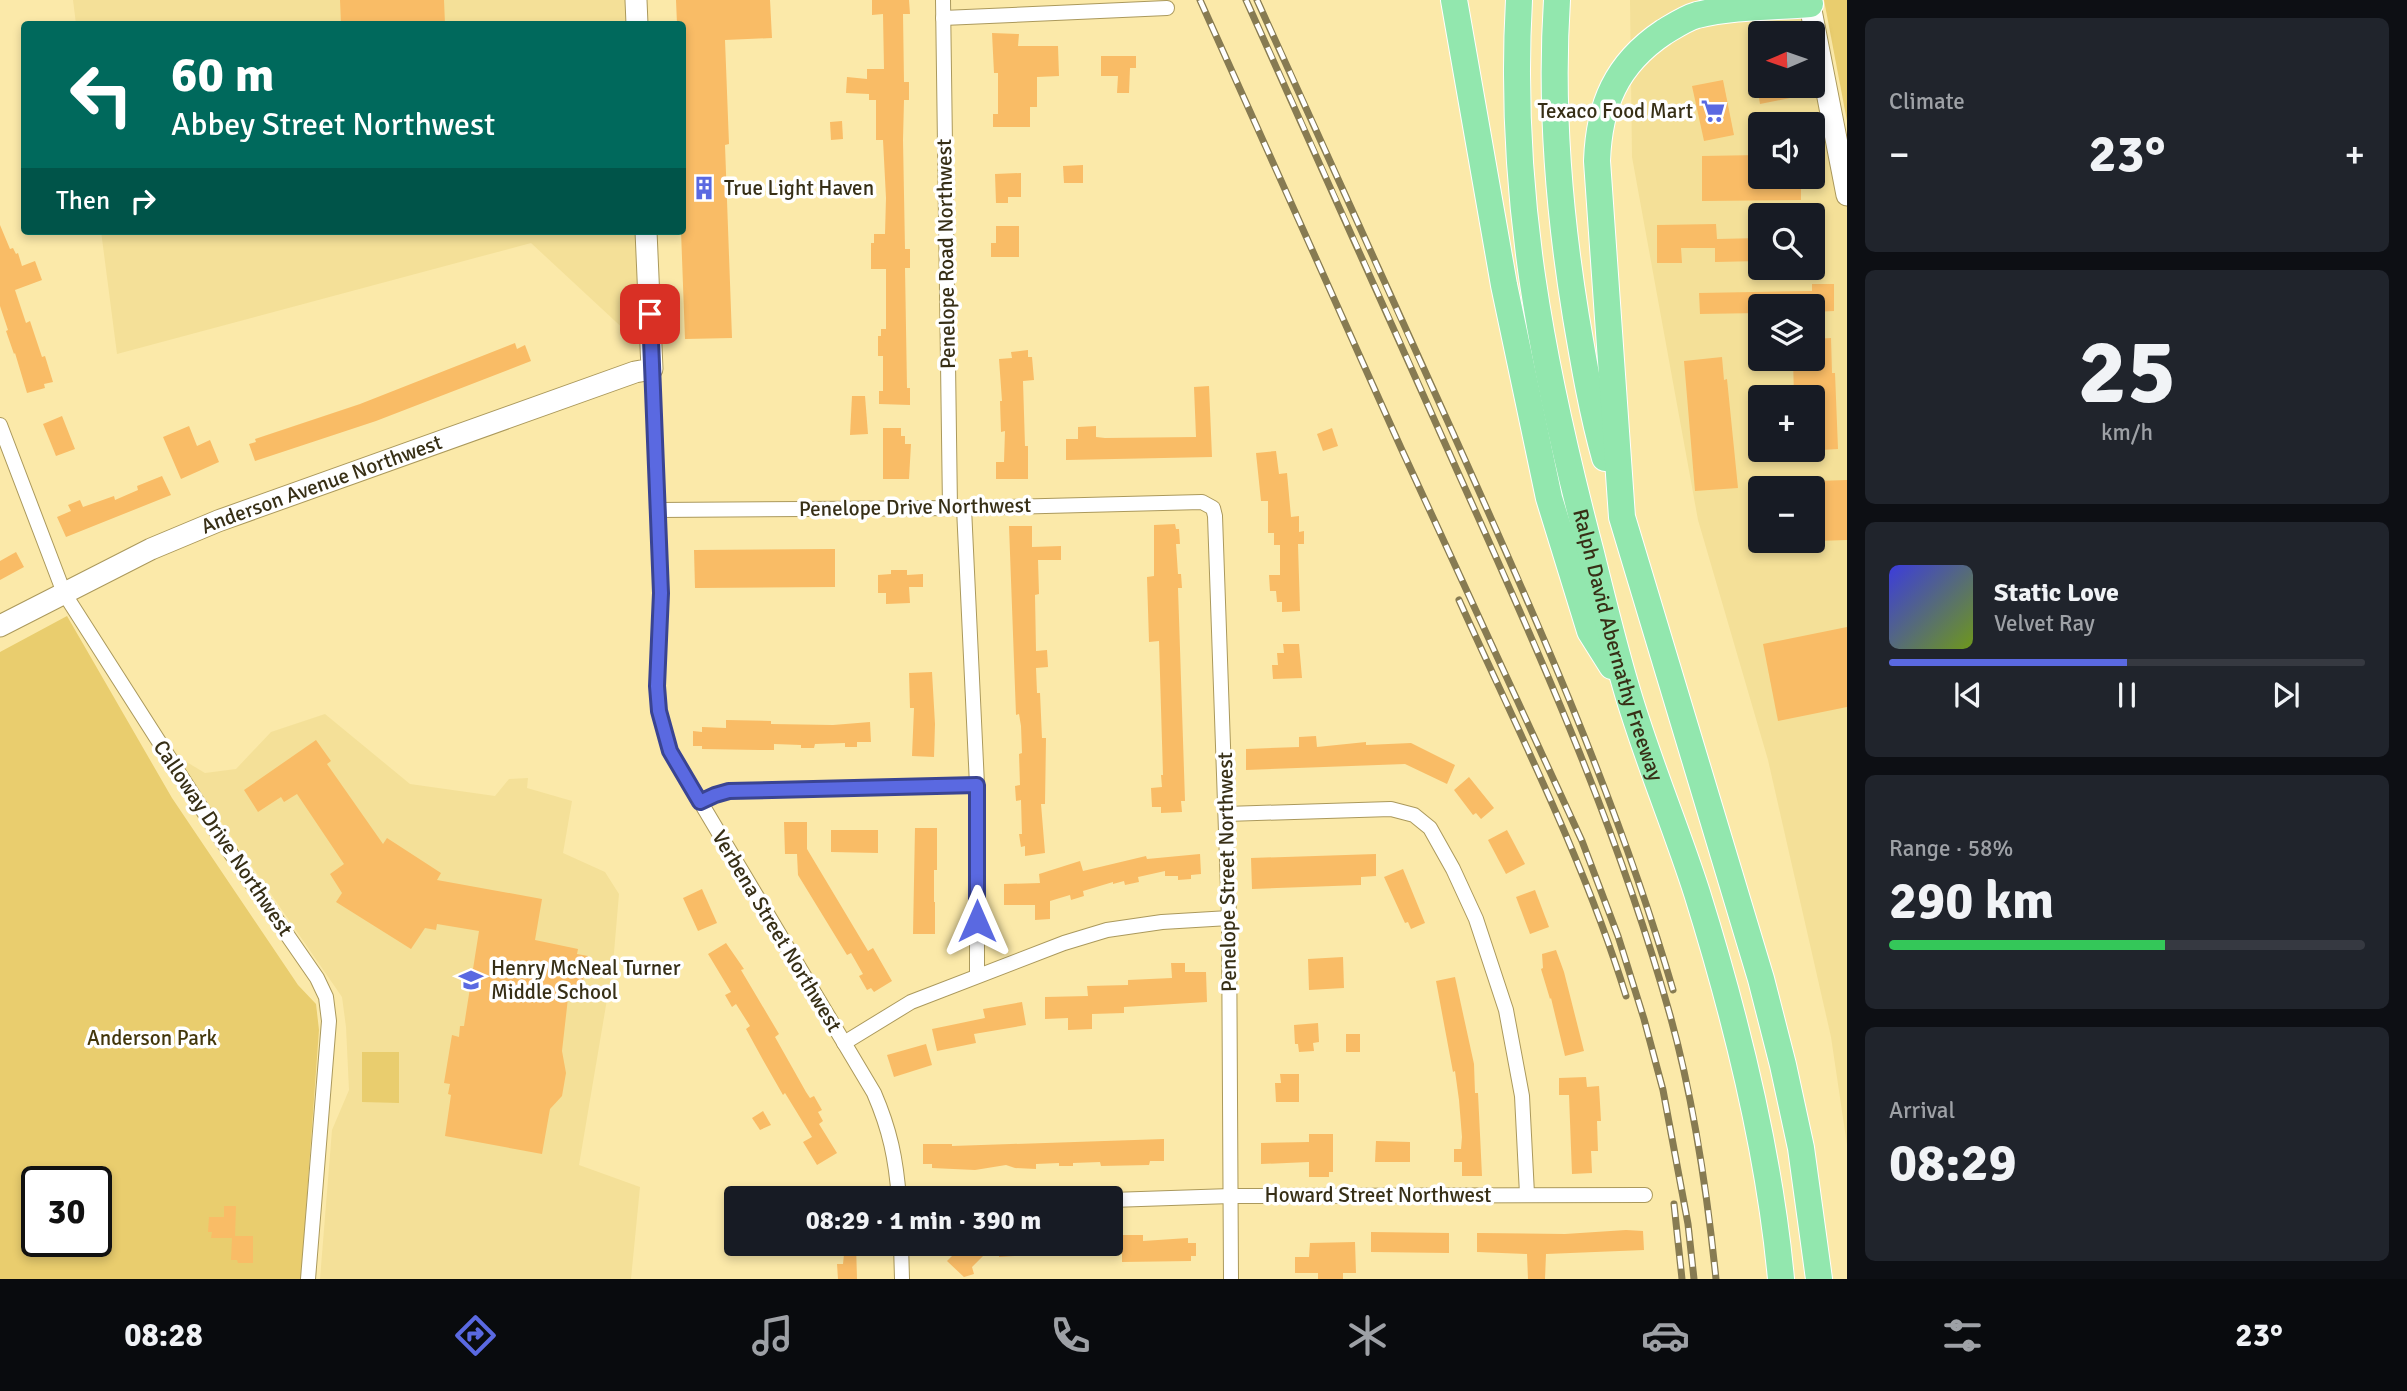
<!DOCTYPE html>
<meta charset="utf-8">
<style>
body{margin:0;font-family:Signika,sans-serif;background:#20242c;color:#f1f3f6;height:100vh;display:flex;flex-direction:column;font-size:26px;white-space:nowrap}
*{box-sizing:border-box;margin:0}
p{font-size:23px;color:#9ea1a6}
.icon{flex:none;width:38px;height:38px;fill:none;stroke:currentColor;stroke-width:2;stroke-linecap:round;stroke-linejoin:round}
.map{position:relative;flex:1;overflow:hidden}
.sheet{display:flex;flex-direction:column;gap:18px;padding:18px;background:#0d0f14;width:560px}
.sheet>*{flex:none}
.guide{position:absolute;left:21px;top:21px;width:665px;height:214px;border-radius:7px;box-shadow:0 4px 10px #0003;background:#00695c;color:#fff;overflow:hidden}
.needle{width:46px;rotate:268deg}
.buttons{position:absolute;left:1748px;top:21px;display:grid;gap:14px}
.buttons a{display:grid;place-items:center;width:77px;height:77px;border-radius:7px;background:#171b24;box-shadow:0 4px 10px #0003;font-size:35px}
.speed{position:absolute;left:21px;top:1166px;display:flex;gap:14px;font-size:35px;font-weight:700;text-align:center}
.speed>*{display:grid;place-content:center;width:91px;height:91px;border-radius:50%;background:#171b24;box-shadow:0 4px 10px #0003;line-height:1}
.speed .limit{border:4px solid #111;border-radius:10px;background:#fff;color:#111}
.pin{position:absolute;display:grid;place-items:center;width:60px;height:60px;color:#fff;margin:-30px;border-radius:14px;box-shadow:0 4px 10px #0006}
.me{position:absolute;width:77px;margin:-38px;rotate:0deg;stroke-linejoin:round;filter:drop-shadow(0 0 5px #0008)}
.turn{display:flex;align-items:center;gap:24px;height:147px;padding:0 35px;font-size:32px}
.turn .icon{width:91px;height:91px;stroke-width:2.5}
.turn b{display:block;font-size:49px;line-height:60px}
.then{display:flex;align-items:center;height:66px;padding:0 35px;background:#0003;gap:14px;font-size:26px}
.big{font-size:52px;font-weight:700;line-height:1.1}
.sheet .tile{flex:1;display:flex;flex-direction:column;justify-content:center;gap:10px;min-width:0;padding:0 24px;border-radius:10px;background:#20242c}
.sheet .dial{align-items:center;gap:0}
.dial b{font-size:91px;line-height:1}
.song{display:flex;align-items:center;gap:21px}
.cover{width:84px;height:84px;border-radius:10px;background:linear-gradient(135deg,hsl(240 70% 55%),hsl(80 70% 35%))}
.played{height:7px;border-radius:4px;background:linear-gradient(90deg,#5a69e1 50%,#363941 50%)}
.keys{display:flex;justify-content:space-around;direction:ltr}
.heat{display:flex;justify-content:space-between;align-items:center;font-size:38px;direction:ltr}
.charge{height:10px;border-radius:5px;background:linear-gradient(90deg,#34c759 58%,#363941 0)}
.trip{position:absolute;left:724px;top:1186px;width:399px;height:70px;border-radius:7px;background:#171b24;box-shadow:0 4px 10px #0003;font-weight:700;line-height:70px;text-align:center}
.tab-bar{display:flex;height:112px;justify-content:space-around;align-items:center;background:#090b0e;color:#9ea1a6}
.tab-bar .icon{width:49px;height:49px}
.tab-bar .selected{color:#5a69e1}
.tab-bar b{font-size:32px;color:#f1f3f6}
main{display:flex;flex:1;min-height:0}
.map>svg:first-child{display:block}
.built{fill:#f4e098;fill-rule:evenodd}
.green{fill:#e9cd6e;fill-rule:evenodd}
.building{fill:#f9bc66}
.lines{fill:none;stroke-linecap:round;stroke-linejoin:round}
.street-casing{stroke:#ab995c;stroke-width:16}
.secondary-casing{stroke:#ab995c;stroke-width:23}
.highway-casing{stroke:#fff;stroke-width:28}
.street{stroke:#fff;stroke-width:14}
.secondary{stroke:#fff;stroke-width:21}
.highway{stroke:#92e7ae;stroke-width:26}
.rail-casing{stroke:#877b52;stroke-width:7}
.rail{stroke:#fff;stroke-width:4.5;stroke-dasharray:13;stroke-linecap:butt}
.route-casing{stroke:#3a4492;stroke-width:18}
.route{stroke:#5a69e1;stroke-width:12}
.labels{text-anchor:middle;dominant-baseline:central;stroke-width:7;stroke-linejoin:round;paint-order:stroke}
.poi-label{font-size:21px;fill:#372f16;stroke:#fff;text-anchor:start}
.street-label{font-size:21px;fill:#372f16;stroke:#fff}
.park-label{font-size:21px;fill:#43370b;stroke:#fff}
</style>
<main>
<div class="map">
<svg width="1847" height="1279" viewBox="0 0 1847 1279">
<rect width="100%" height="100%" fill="#fbe9a9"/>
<!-- built -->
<g class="built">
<path d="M73,0h570l1,24h-568z"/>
<path d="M1630,0h186l31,190v955l-16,-108 -63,-277 -70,-240 -66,-363zM1760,33h53v53h-53zM1760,124h53v53h-53zM1760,215h53v53h-53zM1760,306h53v53h-53zM1760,397h53v53h-53zM1760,488h53v53h-53z"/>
<path d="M101,231h551l5,129 -126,-117 -414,111z"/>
<path d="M325,714l85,70 85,12 14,-17 19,-1 -1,10 45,13 -9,52 42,19 14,22 -6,70 -34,201 61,22 -9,92h-311l12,-149 17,-40 -3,-63 -4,-30 -167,-242 30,18 31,-4 35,-37z"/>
</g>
<!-- green -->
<g class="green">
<path d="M1824,0h23v121z"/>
<path d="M67,616l105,182 126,187 18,19 3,26 -18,249h-301v-627zM37,1181h59v60h-59z"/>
<path d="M362,1052h37v51l-37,-1z"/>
</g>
<!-- building -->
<g class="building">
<path d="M340,0h104l1,24h-104z"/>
<path d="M676,0h94l2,38 -47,2 4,104 -4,1 7,193 -47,1 -4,-108 1,-207h-5z"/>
<path d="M872,0h37l1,14h-7l1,68h5v18h-5l-1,40 2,109h5v19h-5l2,120h3v17l-31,-1v-13h4v-35h-5v-20h3v-7h5v-60h-15v-26h3v-9h11l1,-36 -3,-58h-7v-40h-7v-6l-23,-1 1,-16 20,2v-10h17l-1,-55 -11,1z"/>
<path d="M992,33l27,1 -1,12h40l1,30 -22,1v30h-7v20h-37v-13h5v-41h-4z"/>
<path d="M1101,56h35v12h-6l-1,25h-12l1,-17h-17z"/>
<path d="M1723,80l11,55 -30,6 -12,-55z"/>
<path d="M1757,86h35l3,11 -35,7z"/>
<path d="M842,121l1,18 -12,1 -1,-18z"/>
<path d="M1760,155v22h41v23l-99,1v-45z"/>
<path d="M1083,165v18h-19l-1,-17z"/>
<path d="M1021,173v24h-13v6h-12l-1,-29z"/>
<path d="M1716,224l1,15 43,-1v23l-45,1v-14h-34l1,15h-25v-38z"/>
<path d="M0,225l10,24 3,-1 3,6 2,-1 4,13 13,-5 7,19 -27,10 11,33 4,-2 12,36 3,-1 8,26 -9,2 1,4 -18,5 -12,-40 -1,1 -8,-23 2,-1 -8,-24z"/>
<path d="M996,226h23v31h-28v-14h5z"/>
<path d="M1812,284h22v27l-21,1v-6h-53v7l-60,1 -1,-21 113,-2z"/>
<path d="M1831,338l1,35h3l3,76 -17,1 -1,-6 -7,1v-48h-19l-1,-38h20v-20z"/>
<path d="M515,343l2,6 8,-4 6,16 -155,60 -121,40 -6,-17 7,-2 -1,-3 105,-35z"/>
<path d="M1028,350v7h4l2,23 -11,1 2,65h3v33h-32v-17h8l1,-31 -4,1 -1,-31h2l-3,-42 13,-1 -1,-6z"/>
<path d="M1722,357l2,23 3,-1 11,109 -43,3 -11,-130z"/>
<path d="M1209,386l3,71 -146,3v-21h12v-12l18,-1v11l9,1 91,-1 -2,-50z"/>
<path d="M852,396h13l3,38 -18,1z"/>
<path d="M62,416l13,33 -19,7 -13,-32z"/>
<path d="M189,426l8,20 13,-6 9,22 -38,17 -18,-42z"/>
<path d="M883,428h18v8h4v8h6l-2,35h-26z"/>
<path d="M1332,428l6,18 -15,5 -6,-17z"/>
<path d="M1276,451l3,23 8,-1 4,44 8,-1v16l5,-1v13h-6l2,67 -18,1v-10h-5l-1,-11h-6l-1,-16h11v-30h-6v-12h-6v-32h-7l-5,-48z"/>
<path d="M162,476l9,19 -105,42 -9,-20 14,-6 -3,-6 12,-5 3,7 31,-11 1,4 23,-10 -1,-4z"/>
<path d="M1847,480v60l-30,1v-60z"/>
<path d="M1175,524l1,5h3l1,15h-4l2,30h3l1,14h-4l7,213h-4l1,11 -21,1v-6h-9l-1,-19 11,-1 -1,-12h2l-4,-134 -10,1 -2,-65 7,-1v-51z"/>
<path d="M1009,526h23v21l29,-1v14h-23l1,34 -4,1 1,56 11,-1 1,17 -12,1 1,25h3l2,45h4l-1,66h-4l4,49 -20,3v-10l-4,1 -2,-13h3l-1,-34 -5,1 -1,-15 5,-1 -1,-31 3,-1 -1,-27 -2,-12 -3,1z"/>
<path d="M835,549v38l-140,1 -1,-38z"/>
<path d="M16,552l8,15 -24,13v-19z"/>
<path d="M891,570h16v5l16,-1v13h-14l1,16 -24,1v-11h-8v-18l13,-1z"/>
<path d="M1847,627v80l-69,14 -15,-77z"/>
<path d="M1283,644h16l3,34 -29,1 -1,-14h6l-1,-12h7z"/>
<path d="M932,672l3,52 -1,33 -22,-1 2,-48h-4l-1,-35z"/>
<path d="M726,720l45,1v3l62,1 37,-3 1,20h-14v5h-12v-4l-30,1 -1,4h-13v-3l-27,-1v6h-14l-58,-1v-3h-9v-15l9,1v-5l24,1z"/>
<path d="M1316,736l1,11 49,-5v3l45,-2 44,22 -8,19 -42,-20 -159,6v-21l53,-2v-10z"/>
<path d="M316,740l15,21 -4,3 56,80 4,-6 54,35 -4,7 105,19 -7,41 43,9 -1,5 11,2 -9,44 -11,-2 -6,53 4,22 -4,23 -12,13 -8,45 -97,-18 6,-41 -3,-1 2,-10 -6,-1 8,-48 7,2 1,-11h4l15,-95 -42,-7 -1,6 -11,-2 -14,21 -75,-47 6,-9 -12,-19 14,-10 -47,-70 -13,8 -3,-5 -23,15 -14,-22z"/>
<path d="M1469,777l25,31 -13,11 -5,-6 -3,2 -19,-25z"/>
<path d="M784,822h23v27l61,102 5,-3 19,33 -18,11 -3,-4 -4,2 -8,-14 4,-2 -12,-21 -4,2 -49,-80 -1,-21h-12z"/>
<path d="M915,828h22v42h-3v32h1v32h-22z"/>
<path d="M831,830h47v23l-47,-1z"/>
<path d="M1507,830l18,34 -19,10 -18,-34z"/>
<path d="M1200,854l1,20 -10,1v4l-13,1v-4h-13v-5l-27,6 1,5 -14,3 -1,-4 -11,3v-2l-30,9 1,5 -13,4 -1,-5 -20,6v18l-15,1v-15h-31v-21l36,-1 -1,-9 41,-13 3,10 63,-15 1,3z"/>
<path d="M1376,854v22l-15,1v8l-109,4 -1,-31z"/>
<path d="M1403,869l22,54 -14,6 -3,-7 -3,1 -21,-46z"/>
<path d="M702,889l15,34 -19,8 -15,-33z"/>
<path d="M1535,890l14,37 -19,7 -14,-37z"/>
<path d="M726,943l18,26 -3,1 38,64 -4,3 31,55 4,6 4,-2 8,14 -4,2 5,9 -4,3 18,29 -20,12 -14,-23 9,-5 -27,-44 -2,2 -20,-35 -17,-31 4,-3 -14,-22 -4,3 -7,-12 6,-3 -23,-38z"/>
<path d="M1556,950l8,22 20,79 -19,5 -14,-58 -1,1 -9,-30 2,-1 -1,-14z"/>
<path d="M1343,957l1,31 -35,2 -1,-31z"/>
<path d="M1171,963h14v9h21l1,30 -83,5v6l-32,1v15l-24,1v-12l-23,1v-22l43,-1 -1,-10 41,-1v-5l44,-2z"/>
<path d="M1455,977l19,87 1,29h3l4,83h-20v-14h-8v-13h7l1,-12 -3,-37 -4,-29 -2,1 -17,-91z"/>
<path d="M1022,1002l4,23 -52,9 2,9 -39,8 -5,-22 53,-11 -2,-9z"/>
<path d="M1318,1023l1,19 -6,1 1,8 -15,1 -1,-8h-3l-1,-19z"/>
<rect x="1346" y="1034" width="14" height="18"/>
<path d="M926,1044l6,21 -38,12 -7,-22z"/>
<path d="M1280,1074h19v28h-23l-1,-19h6z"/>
<path d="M1586,1077l1,10 12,-1 2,35h-4l1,30h-7l1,22 -20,1 -3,-79h-10v-17z"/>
<path d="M763,1111l8,14 -11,5 -8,-12z"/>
<path d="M1309,1134h24v38h-4v5h-20v-15l-48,2v-21l48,-1z"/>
<path d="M1164,1139v22h-14l-1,4 -48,1 -1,-4 -27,1v3h-14v-3l-23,1v5l-21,-1 -9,-3 -31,5 -43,-2v-4h-9v-20h29v2z"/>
<path d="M1376,1141l34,1v20h-35z"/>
<path d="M224,1206h12l-1,30h18v27h-15l-1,-3h-6l1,-22h-21l1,-6h-4l1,-15h15z"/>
<path d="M1626,1230l17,1 1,19 -98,4 -1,25h-17l-1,-25 -50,-2v-19l88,1z"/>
<path d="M1371,1232l78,1v20l-78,-1z"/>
<path d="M1111,1235h32v6l45,-3v5h8v13h-5v5l-69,1v-8h-11z"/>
<path d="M1355,1242l1,31h-13v6h-25v-6h-23v-16h14l1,-14z"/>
<path d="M845,1244h11l1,35h-19l-1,-15h6z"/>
<path d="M964,1244h7l12,12 -11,11 2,7 -10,3 -17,-16z"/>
<path d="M999,1244h48v10l-48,3z"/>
</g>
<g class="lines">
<!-- street casing -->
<g class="street-casing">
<g id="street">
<path d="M943,0l7,508"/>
<path d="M943,18l224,-10"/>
<path d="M652,369l9,224 -4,93 2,25 11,40 204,342c16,37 22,66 25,106"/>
<path d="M0,425l64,168 159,249 94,136 9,19 3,24 -21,258"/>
<path d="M964,508l13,277v190"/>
<path d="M658,510l306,-2 238,-6 11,6 2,8 14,402 2,361"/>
<path d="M700,802l15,-7 14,-4 248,-6"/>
<path d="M1226,814l165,-5 23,6 16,13 23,41 23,50 30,91 16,86 5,98"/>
<path d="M844,1043l67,-41 153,-59 43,-13 55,-8 67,-4"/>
<path d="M1111,1200l120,-4 414,-1"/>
<path d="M901,1244l1,35"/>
</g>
</g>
<!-- secondary casing -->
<g class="secondary-casing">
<g id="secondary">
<path d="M636,0l1,24"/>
<path d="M1809,0l38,195"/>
<path id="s1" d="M0,626l151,-77 67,-28 417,-149 17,-3 -6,-138"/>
</g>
</g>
<!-- highway casing -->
<g class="highway-casing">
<g id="highway">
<path d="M1454,0l50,285 45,213 41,133 22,35"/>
<path id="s2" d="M1519,0c-11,194 23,367 72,553 11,45 22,90 35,134 20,70 49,137 71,206 39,125 72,256 84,386"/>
<path d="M1557,0c-7,106 2,213 19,317 8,47 16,95 29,141"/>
<path d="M1810,4c-37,3 -76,2 -113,11 -11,3 -23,11 -33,17 -48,32 -65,73 -67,129l25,356 139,462 22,86 18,83 18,131"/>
</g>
</g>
<!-- street -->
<use href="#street" class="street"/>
<!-- secondary -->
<use href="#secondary" class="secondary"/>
<!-- highway -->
<use href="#highway" class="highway"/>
<!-- rail casing -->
<g class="rail-casing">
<g id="rail">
<path d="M1200,0l201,448 181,393 36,95 26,83 19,71 25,134 6,55"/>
<path d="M1246,0c72,159 143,318 214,477 79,175 158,352 210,538 24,86 37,176 46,264"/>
<path d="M1257,0c66,144 130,289 196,433 82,183 164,365 220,557"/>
<path d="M1459,600c59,131 125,260 167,396"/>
<path d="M1674,1204l8,75"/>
</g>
</g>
<!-- rail -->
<use href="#rail" class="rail"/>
</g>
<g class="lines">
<!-- route casing -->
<g class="route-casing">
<path id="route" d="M650,314l11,279 -4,93 2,25 11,40 30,51 15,-7 14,-4 248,-6v136"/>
</g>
<!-- route -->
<use href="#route" class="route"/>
</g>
<!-- icons -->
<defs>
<g id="supermarket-bare" transform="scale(1.89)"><path d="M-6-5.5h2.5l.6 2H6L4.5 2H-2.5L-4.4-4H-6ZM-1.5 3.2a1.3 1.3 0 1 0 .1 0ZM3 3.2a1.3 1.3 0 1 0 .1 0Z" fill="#5a69e1" stroke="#fff" stroke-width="2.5" paint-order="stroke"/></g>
<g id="building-bare" transform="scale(1.89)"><path d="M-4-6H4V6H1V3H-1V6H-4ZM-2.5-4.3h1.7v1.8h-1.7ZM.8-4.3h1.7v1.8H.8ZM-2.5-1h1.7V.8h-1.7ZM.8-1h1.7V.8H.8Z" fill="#5a69e1" stroke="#fff" stroke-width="2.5" paint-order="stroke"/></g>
<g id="school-bare" transform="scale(1.89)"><path d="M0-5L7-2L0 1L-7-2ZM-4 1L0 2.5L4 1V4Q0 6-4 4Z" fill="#5a69e1" stroke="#fff" stroke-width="2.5" paint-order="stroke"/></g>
</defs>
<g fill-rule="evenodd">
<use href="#supermarket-bare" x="1713" y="111"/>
<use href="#building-bare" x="704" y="188"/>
<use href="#school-bare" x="471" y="980"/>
</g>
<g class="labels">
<!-- poi labels -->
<g class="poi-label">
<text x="1693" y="111" text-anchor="end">Texaco Food Mart</text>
<text x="724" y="188">True Light Haven</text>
<text x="491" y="968">Henry McNeal Turner<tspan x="491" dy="24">Middle School</tspan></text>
</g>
<!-- street labels -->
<g class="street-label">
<text transform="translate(946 254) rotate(-91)">Penelope Road Northwest</text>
<text stroke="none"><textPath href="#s1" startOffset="352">Anderson Avenue Northwest</textPath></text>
<text transform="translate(915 507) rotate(-1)">Penelope Drive Northwest</text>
<text stroke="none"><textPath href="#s2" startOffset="656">Ralph David Abernathy Freeway</textPath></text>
<text transform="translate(223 838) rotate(56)">Calloway Drive Northwest</text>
<text transform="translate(1227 872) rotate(-91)">Penelope Street Northwest</text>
<text transform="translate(777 931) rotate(59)">Verbena Street Northwest</text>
<text x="1378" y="1195">Howard Street Northwest</text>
</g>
<!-- park labels -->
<g class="park-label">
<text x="152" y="1038">Anderson Park</text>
</g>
</g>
</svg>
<div class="buttons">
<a><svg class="needle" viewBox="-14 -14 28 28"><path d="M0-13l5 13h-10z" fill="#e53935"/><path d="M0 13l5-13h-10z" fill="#9ea1a6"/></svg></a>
<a><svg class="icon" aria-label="sound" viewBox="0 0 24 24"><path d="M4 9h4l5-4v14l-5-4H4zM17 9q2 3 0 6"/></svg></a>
<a><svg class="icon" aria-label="search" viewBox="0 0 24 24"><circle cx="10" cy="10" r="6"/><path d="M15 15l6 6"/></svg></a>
<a><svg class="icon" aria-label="layers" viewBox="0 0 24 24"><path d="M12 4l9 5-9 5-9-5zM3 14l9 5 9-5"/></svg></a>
<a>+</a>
<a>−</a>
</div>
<div class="speed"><div class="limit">30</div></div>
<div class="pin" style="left:650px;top:314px;background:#d93025"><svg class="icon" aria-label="arrive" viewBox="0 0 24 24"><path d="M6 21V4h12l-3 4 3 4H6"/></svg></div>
<svg class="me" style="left:977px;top:921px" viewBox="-20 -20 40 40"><path d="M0-17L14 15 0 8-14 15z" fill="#5a69e1" stroke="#fff" stroke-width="4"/></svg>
<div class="trip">08:29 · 1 min · 390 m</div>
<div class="guide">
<div class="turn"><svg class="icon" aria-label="left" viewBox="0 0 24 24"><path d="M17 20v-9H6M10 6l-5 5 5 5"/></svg><div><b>60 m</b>Abbey Street Northwest</div></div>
<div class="then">Then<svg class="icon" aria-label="right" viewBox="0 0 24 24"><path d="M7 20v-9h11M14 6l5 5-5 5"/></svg></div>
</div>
</div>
<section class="sheet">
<div class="tile"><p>Climate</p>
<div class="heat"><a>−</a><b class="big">23°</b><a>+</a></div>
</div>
<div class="tile dial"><b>25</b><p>km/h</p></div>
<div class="tile">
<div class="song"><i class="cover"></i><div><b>Static Love</b><p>Velvet Ray</p></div></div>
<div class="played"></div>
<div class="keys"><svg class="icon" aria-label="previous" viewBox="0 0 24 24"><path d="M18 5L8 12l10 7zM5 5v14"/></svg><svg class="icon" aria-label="pause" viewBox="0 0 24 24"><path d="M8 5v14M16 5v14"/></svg><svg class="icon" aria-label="next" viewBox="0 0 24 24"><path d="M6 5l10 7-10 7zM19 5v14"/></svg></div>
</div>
<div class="tile"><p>Range · 58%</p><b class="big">290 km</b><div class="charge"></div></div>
<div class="tile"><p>Arrival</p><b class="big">08:29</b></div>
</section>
</main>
<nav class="tab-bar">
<b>08:28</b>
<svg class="icon selected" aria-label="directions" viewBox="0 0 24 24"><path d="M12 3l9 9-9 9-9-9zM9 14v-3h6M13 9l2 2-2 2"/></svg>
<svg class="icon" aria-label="music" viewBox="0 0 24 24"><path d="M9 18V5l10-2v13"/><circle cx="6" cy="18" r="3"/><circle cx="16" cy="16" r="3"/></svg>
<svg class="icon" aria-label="phone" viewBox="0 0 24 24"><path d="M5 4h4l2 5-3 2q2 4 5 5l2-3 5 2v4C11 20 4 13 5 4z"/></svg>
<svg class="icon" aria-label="climate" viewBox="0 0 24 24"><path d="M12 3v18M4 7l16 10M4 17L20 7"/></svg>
<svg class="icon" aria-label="car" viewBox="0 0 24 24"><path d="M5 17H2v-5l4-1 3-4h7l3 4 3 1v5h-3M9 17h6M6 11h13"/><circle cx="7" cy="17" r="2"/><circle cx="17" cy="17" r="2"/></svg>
<svg class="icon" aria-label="filters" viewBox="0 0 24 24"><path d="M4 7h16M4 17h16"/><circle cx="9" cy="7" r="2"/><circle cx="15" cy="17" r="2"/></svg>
<b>23°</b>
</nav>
